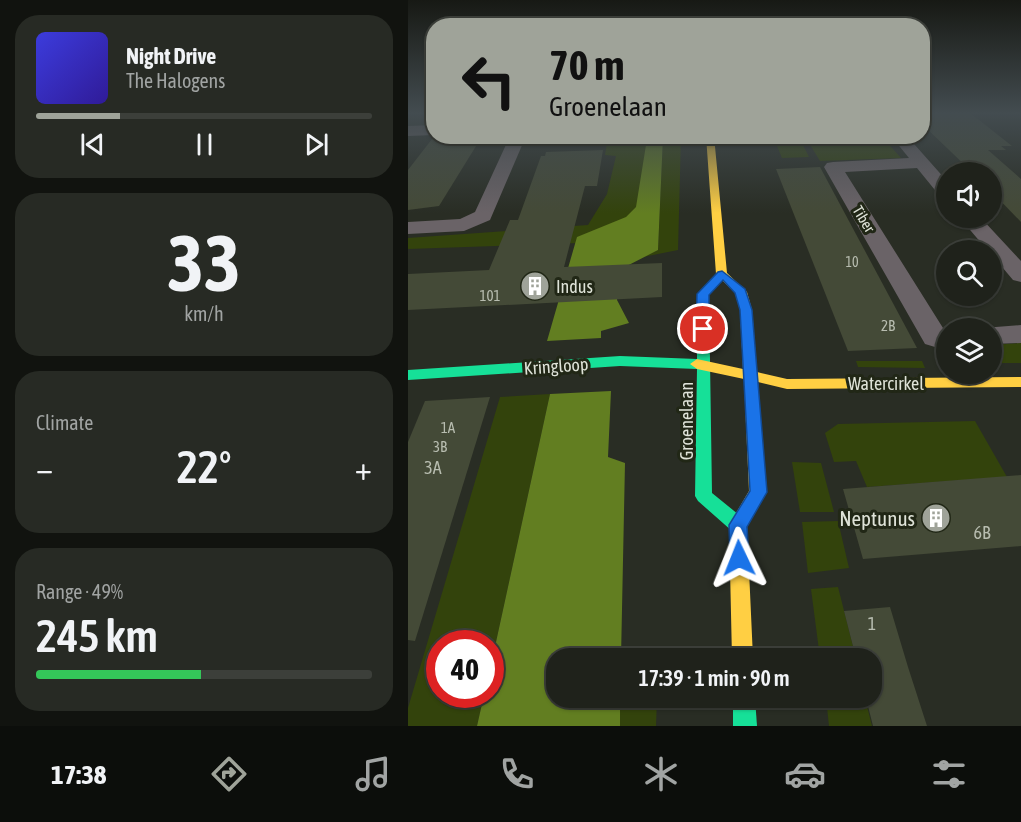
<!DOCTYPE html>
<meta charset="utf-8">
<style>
body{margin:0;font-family:"Asap Condensed",sans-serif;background:#272a24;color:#f1f3f6;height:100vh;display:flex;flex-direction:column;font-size:22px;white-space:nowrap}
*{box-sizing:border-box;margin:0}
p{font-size:20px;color:#a1a4a3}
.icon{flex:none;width:33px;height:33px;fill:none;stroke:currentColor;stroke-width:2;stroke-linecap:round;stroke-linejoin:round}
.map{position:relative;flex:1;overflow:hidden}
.details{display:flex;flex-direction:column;gap:15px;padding:15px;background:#11130f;width:408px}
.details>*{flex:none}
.top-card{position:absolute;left:18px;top:18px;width:504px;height:126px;border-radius:24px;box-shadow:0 2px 4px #0004,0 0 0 2px #3c3f3a;background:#9fa399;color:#111;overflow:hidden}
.fabs{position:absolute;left:528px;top:162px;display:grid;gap:12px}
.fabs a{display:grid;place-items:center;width:66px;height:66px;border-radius:50%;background:#1f221b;box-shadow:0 2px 4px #0004,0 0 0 2px #3c3f3a;font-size:30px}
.speed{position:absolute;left:18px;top:630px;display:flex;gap:12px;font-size:30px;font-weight:700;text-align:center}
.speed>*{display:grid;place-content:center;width:78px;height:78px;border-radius:50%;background:#1f221b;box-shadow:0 2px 4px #0004,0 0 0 2px #3c3f3a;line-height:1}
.speed .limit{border:9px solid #d22;background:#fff;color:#111}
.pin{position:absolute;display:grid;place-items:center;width:51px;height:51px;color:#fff;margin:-26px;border:3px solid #fff;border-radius:50%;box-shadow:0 2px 6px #0007}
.me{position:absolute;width:66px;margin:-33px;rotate:358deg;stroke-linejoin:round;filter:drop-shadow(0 0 4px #0008)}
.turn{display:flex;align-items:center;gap:21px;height:126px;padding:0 24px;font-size:27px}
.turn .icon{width:78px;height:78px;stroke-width:2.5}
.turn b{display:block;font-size:42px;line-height:51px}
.big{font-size:45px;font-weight:600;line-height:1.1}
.details .tile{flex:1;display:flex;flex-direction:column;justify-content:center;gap:9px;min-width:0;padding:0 21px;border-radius:24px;background:#272a24}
.details .dial{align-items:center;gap:0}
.dial b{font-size:78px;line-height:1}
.song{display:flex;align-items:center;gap:18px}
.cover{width:72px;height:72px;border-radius:9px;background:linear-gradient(135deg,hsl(240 70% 55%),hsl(250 70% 35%))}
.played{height:6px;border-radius:3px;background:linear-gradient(90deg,#9fa399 25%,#3c3f3a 25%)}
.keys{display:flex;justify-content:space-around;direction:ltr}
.heat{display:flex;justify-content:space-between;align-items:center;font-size:33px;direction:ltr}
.charge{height:9px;border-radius:4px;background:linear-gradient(90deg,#34c759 49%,#3c3f3a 0)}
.trip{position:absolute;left:138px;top:648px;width:336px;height:60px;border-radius:24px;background:#1f221b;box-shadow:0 2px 4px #0004,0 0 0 2px #3c3f3a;font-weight:600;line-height:60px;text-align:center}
.tab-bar{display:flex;height:96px;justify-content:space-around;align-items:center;background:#0c0e0b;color:#a1a4a3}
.tab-bar .icon{width:42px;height:42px}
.tab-bar .on{color:#9fa399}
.tab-bar b{font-size:27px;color:#f1f3f6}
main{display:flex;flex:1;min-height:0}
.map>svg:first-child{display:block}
.green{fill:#33430c}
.water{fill:#627e21}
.building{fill:#444a37}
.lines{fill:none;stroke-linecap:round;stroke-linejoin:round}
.street{fill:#6a6367;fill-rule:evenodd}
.fast{fill:#16e098;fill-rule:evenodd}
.slow{fill:#ffcf43;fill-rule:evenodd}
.route{fill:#1a73e8;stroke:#114b97;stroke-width:1.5}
.labels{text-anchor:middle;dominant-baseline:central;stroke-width:6;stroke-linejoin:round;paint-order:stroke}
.far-number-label{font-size:14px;fill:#b8bdb0}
.far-street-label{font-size:15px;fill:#dfe3d8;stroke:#212716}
.number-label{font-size:15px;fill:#b8bdb0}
.poi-label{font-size:18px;fill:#dfe3d8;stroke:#212716;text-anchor:start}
.street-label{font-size:18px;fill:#dfe3d8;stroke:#212716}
.near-number-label{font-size:18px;fill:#b8bdb0}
.near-poi-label{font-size:21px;fill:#dfe3d8;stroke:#212716;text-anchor:end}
</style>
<main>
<section class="details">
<div class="tile">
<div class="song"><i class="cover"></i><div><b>Night Drive</b><p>The Halogens</p></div></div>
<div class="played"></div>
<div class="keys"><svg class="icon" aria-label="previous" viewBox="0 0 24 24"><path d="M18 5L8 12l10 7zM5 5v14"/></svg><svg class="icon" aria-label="pause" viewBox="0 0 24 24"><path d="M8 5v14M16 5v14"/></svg><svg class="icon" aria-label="next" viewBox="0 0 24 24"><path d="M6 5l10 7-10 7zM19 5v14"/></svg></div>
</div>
<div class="tile dial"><b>33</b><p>km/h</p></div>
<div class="tile"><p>Climate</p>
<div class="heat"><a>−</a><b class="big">22°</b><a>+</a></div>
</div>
<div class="tile"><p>Range · 49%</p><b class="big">245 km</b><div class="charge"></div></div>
</section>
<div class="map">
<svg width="613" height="726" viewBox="0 0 613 726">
<rect width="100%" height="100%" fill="#292d24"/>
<!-- green -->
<g class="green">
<path d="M200,137h30l10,8 -9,62 -14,14 -46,22 -171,6v-11l180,-13 19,-31 9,-38 -11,-1z"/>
<path d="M255,137h18l-3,113 -35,7 15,-7z"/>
<path d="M466,137h8l19,21 -81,3 -11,-18 68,-2z"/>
<path d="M395,145l6,12 -27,1 -5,-12z"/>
<path d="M613,343v20h-29v-18z"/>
<path d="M448,361h66l3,7 -67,-1z"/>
<path d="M142,394l-59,271 -1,-21h-50v50l44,1 -7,31h-69v-18l92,-311z"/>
<path d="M567,421l32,56 -140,10 -11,-26 -22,1 -9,-29 13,-9z"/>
<path d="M384,462l29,1 13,49h-34z"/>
<path d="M430,521l11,47 -41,5 -6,-51z"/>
<path d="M430,587l18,71h-36l-9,-69z"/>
<path d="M212,698h37l-1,28h-36z"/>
<path d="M418,698h39l7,28h-43z"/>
</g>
<!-- water -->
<g class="water">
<path d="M228,137h27l-5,113 -39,20 -2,30 12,23 -28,8v7l-54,3 30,-104 49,-20 10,-10 10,-62z"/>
<path d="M203,391l-3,66 17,6 -4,195h-65v40h64v28h-143l7,-31 6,-1 1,-29 59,-271z"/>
</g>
<!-- building -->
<g class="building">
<path d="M514,112h47l43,34h-11l5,4h-18l33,29v43l-29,-30v-20h-20l-50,-48z"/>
<path d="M73,138l-42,68 -31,4v-40l24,-31z"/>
<path d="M195,150l-6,36h-12l-21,81 98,-4v34l-254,13v-36l81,-4 21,-50h8l23,-64h4l1,-4z"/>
<path d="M412,167l97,181 -69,3 -72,-182z"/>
<path d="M82,397l-75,244 -7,-1v-198l17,-41z"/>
<path d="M613,475v71l-158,13 -20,-70z"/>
<path d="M482,607l18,60 19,59h-54l-7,-28h6v-40h-16l-12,-47z"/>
</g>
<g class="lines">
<!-- street -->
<g class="street">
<path d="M26,125v10l-26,1v-10z"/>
<path d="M102,136h16l-36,84 -26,11 -56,3v-12l52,-3 15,-7z"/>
<path d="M483,136h16l39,44v17l-7,-2 -22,-27 -72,4 98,156h4l-1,18 -11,1 -10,-3 -101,-177 3,-4 6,-1 76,-4z"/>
<path d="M552,218h21l40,43v21l-8,-2 -21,-25v-5h-5z"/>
<path d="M613,325v18l-29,1v-16h-9z"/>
</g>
<!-- fast -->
<g class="fast">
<path d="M314,271l6,3 -19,21 3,198 32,26 3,6 -3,6 -6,2 -6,-2 -34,-30 -3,-5 2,-127 -77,-3 -212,14v-10l212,-14 77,3v-65l21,-22z"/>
<path d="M325,698h22l2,28h-24z"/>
</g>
<!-- slow -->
<path class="slow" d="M298,136h8l13,137 20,19 5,18 5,62 30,7 234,-2v10l-234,2 -29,-7 8,110 -19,34 6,132h-21l-3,-133 20,-34 -5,-112 -47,-10 -7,-5 7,-5 46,10 -3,-59 -5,-17 -19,-19z"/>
</g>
<!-- sky -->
<linearGradient id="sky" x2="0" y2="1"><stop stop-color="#171914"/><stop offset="0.53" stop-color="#434c50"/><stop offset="1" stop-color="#434c50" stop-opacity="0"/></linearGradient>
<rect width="613" height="213" fill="url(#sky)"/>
<!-- route -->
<path class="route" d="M314,271l23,18 7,21 15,182 -20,35 2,31 -3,7 -7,3 -7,-3 -2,-7 -1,-33 21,-34 -10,-181 -5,-17 -12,-13 -14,15v34l-6,4 -7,-4 1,-35 21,-22z"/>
<!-- icons -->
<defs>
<g id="building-disc" transform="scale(1.5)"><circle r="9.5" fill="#9fa399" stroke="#212716"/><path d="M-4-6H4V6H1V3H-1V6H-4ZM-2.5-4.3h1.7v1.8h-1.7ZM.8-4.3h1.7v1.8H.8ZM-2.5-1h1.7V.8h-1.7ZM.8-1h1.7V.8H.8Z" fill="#fff"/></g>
</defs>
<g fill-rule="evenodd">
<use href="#building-disc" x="127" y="286"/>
<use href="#building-disc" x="528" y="518"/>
</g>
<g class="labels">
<!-- far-number labels -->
<g class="far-number-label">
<text x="444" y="262">10</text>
</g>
<!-- far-street labels -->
<g class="far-street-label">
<text transform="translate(456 219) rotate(59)">Tiber</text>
</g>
<!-- number labels -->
<g class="number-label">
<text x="82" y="295">101</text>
<text x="480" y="325">2B</text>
<text x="40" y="427">1A</text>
<text x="32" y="446">3B</text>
</g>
<!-- poi labels -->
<g class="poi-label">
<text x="148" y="286">Indus</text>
</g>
<!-- street labels -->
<g class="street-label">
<text transform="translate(148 366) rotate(-4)">Kringloop</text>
<text x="478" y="383">Watercirkel</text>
<text transform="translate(278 421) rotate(-90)">Groenelaan</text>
</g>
<!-- near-number labels -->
<g class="near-number-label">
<text x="25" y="467">3A</text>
<text x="574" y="532">6B</text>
<text x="464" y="623">1</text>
</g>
<!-- near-poi labels -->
<g class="near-poi-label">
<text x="507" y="518">Neptunus</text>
</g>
</g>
</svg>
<div class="fabs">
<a><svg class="icon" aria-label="sound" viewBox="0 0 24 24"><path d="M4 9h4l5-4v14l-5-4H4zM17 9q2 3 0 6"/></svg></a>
<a><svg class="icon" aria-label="search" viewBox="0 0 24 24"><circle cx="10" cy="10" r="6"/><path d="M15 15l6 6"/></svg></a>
<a><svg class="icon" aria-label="layers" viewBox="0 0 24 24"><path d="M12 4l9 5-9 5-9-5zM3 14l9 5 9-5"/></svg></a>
</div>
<div class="speed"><div class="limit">40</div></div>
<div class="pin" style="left:295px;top:329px;background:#d93025"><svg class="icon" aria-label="arrive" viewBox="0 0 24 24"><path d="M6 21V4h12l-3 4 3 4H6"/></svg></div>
<svg class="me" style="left:331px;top:558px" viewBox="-20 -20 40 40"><path d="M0-17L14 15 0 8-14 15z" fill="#1a73e8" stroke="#fff" stroke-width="4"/></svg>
<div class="trip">17:39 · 1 min · 90 m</div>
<div class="top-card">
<div class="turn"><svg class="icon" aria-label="left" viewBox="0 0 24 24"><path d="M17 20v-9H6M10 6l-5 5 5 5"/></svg><div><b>70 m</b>Groenelaan</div></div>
</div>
</div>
</main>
<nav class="tab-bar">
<b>17:38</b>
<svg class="icon on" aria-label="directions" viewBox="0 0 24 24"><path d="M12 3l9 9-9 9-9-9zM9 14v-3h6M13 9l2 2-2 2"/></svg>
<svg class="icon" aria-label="music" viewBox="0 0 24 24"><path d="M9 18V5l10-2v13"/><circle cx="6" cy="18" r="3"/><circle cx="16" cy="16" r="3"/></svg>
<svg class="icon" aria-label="phone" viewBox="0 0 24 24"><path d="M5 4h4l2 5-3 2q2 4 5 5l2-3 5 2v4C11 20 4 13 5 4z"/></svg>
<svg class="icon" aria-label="climate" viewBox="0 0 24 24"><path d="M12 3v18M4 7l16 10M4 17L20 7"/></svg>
<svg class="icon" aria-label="car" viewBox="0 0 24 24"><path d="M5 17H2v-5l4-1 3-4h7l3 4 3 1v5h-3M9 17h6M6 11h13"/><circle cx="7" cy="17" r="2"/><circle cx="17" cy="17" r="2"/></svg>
<svg class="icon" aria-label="filters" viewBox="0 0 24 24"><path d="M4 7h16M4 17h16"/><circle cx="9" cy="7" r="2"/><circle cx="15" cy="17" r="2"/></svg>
</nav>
